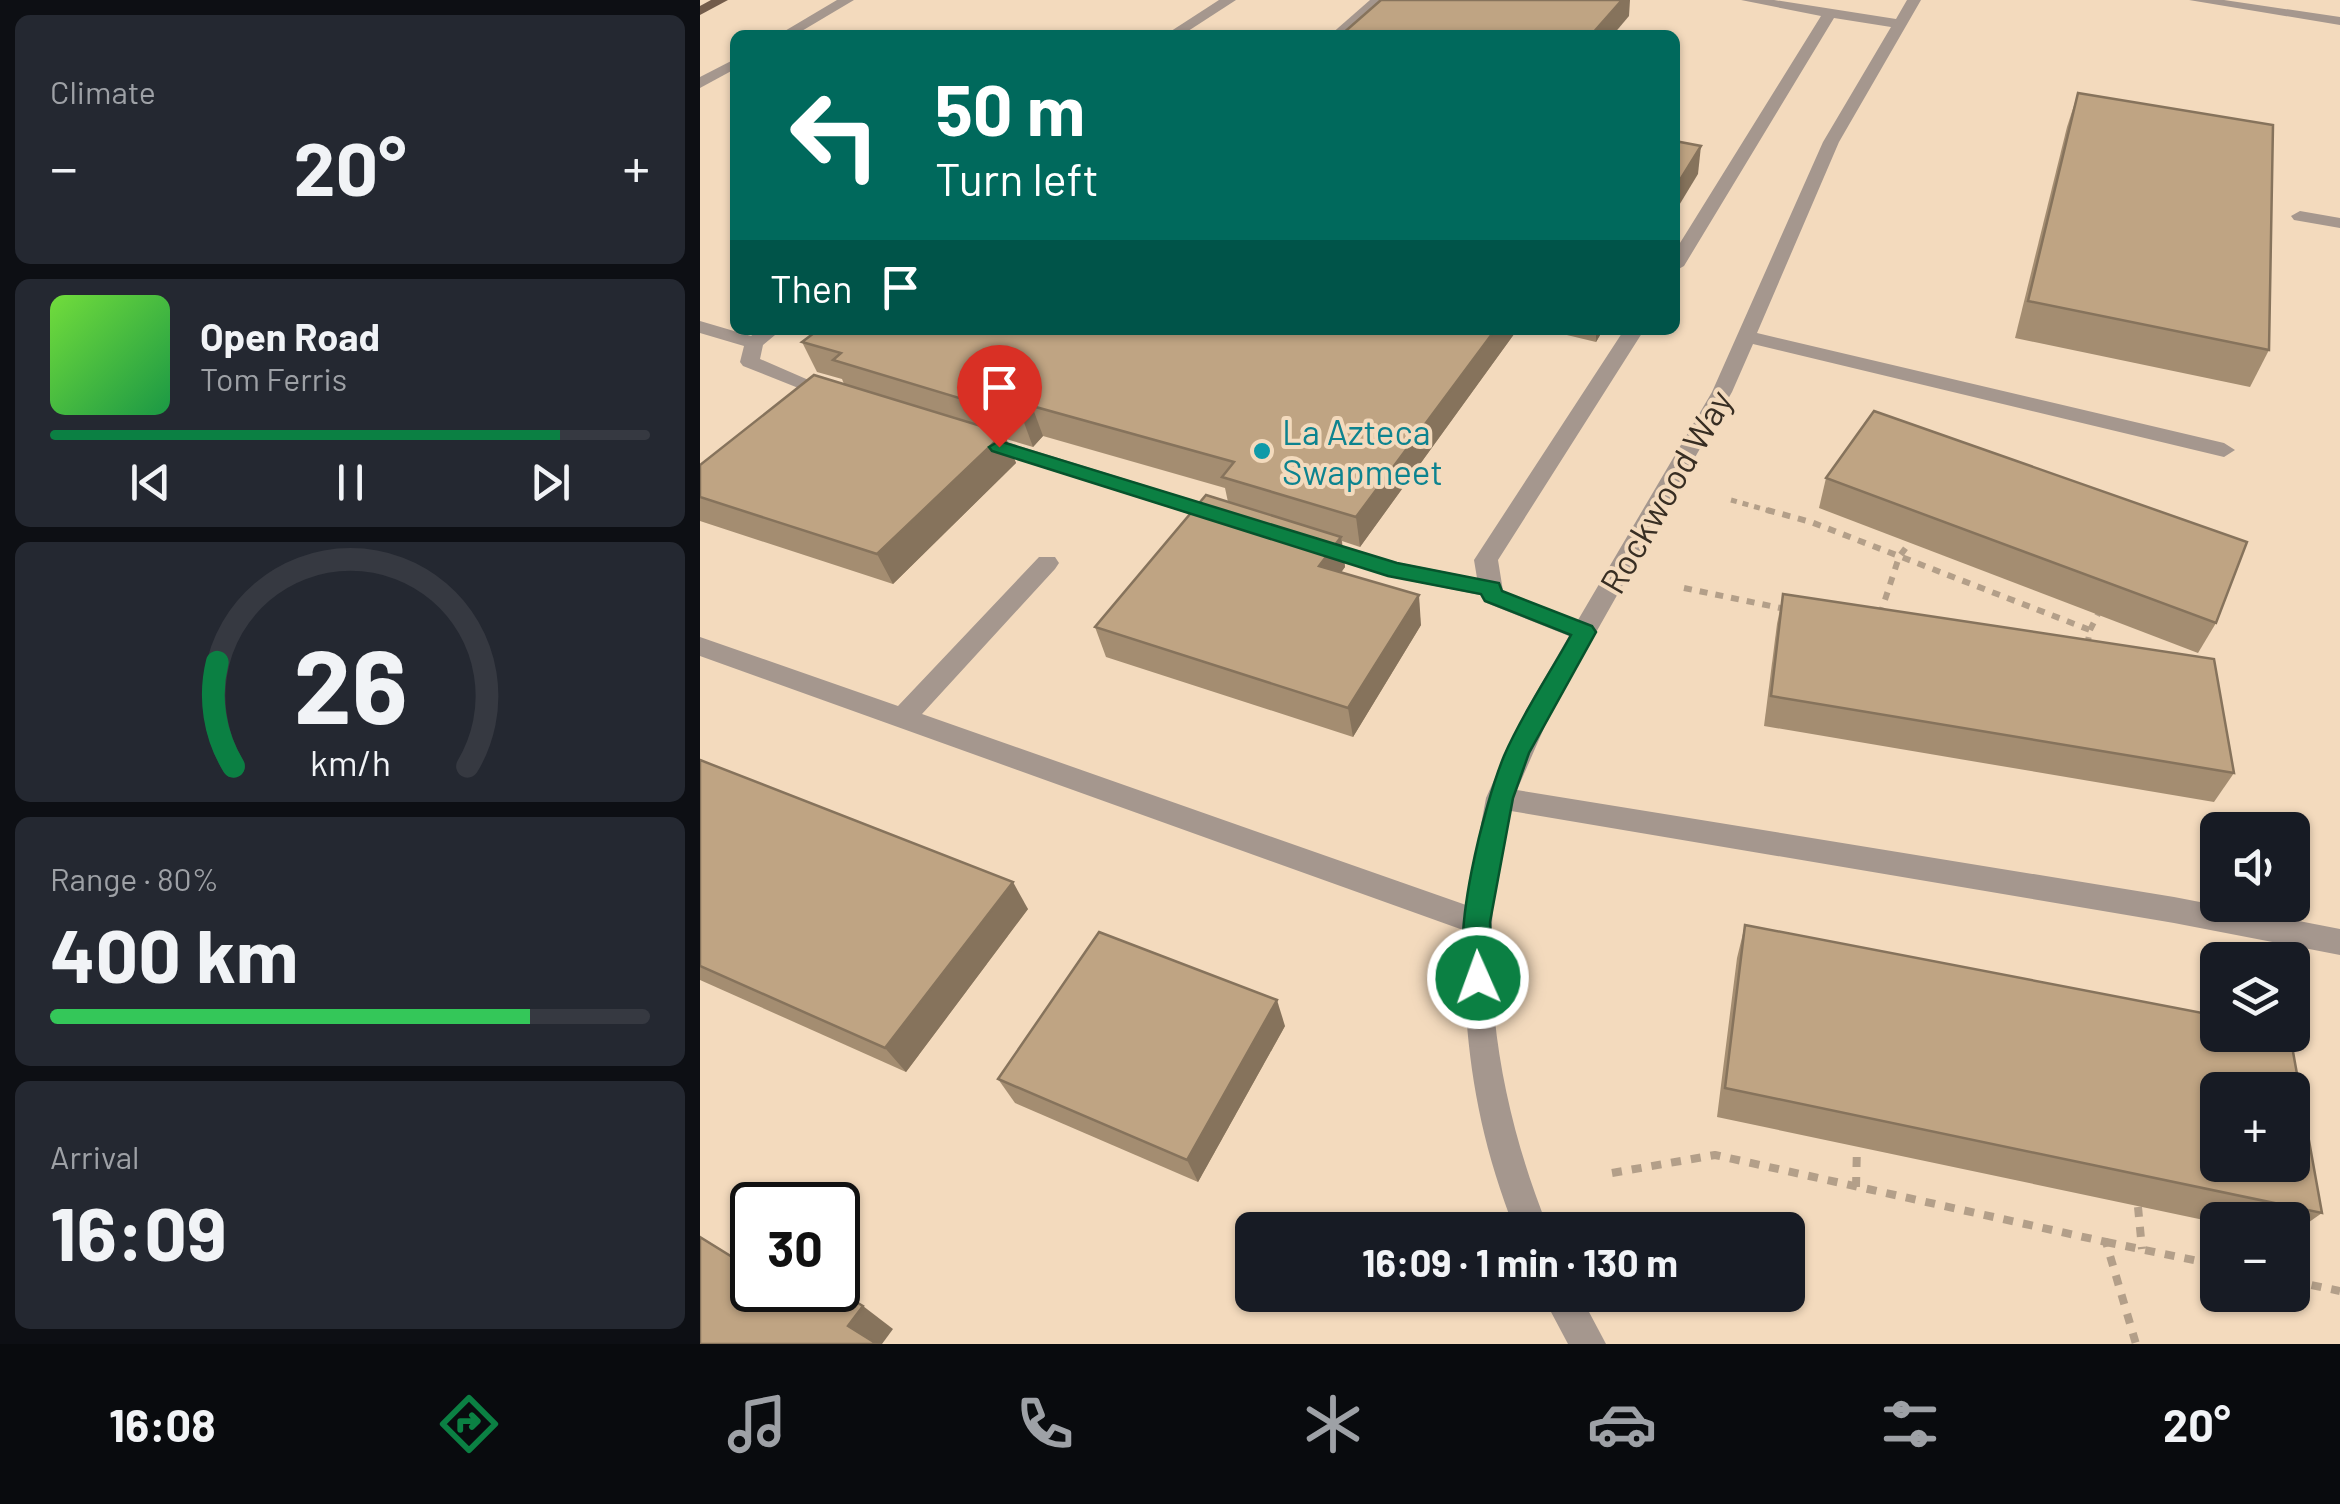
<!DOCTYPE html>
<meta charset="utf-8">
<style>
body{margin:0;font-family:Barlow,sans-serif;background:#242831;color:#f1f3f6;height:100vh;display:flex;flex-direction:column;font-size:38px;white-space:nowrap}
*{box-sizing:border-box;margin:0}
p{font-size:32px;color:#9ea1a6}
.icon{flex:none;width:55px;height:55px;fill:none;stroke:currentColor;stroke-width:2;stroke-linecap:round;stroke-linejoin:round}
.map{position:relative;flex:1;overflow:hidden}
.details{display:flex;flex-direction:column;gap:15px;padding:15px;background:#0d0f14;width:700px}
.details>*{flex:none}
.top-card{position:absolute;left:30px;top:30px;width:950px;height:305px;border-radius:15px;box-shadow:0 2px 8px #0004;background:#00695c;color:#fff;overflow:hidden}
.tools{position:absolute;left:1500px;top:812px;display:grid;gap:20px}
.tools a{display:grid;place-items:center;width:110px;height:110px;border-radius:15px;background:#171b24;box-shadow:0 2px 8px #0004;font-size:50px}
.speed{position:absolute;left:30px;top:1182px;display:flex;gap:20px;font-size:50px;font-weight:700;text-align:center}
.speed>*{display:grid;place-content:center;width:130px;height:130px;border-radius:50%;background:#171b24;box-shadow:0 2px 8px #0004;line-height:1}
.speed .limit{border:5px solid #111;border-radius:15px;background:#fff;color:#111}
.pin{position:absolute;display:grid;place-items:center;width:85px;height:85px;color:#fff;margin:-102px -42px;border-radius:50% 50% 50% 0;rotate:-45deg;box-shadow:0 0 10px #0007}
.pin .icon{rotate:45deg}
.me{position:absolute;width:110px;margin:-55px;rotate:358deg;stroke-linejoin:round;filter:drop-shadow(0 0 8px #0008)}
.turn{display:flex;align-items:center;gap:35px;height:210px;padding:0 40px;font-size:45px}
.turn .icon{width:130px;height:130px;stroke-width:2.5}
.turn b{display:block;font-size:70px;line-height:85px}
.then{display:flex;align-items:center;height:95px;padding:0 40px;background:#0003;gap:20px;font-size:38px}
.big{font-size:75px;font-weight:700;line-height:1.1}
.details .card{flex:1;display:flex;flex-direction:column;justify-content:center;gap:15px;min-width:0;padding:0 35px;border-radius:15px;background:#242831}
.details .dial{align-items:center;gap:0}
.dial svg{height:260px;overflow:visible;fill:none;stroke:#363941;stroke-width:7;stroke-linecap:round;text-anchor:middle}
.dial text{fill:#f1f3f6;stroke:none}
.song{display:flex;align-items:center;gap:30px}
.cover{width:120px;height:120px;border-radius:15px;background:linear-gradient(135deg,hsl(100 70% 55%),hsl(140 70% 35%))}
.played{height:10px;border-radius:5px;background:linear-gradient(90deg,#0b8043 85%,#363941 85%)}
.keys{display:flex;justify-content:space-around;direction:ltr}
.heat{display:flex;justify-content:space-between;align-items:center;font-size:55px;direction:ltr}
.charge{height:15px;border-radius:8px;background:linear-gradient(90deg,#34c759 80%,#363941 0)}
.trip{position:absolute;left:535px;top:1212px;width:570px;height:100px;border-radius:15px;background:#171b24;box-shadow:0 2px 8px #0004;font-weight:700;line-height:100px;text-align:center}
.tab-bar{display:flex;height:160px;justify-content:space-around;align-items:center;background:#090b0e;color:#9ea1a6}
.tab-bar .icon{width:70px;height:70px}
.tab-bar .on{color:#0b8043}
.tab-bar b{font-size:45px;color:#f1f3f6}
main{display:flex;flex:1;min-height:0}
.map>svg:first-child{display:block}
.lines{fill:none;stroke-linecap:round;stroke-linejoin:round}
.path-far2{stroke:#b39f89;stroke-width:5;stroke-dasharray:6 6;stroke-linecap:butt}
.path-far1{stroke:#b39f89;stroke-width:6;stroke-dasharray:8 8;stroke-linecap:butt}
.path{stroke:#b39f89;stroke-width:8;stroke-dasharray:10 10;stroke-linecap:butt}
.minor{fill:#a5978e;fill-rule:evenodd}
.major{fill:#735c4b;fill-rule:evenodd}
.wall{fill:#a48d71}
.shaded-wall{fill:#86735c}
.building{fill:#bfa483;stroke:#86735c;stroke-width:2.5;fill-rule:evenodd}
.route{fill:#0b8043;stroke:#07532c;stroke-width:2.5}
.culture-dot{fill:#0f9aa8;stroke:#f3dabd;stroke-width:4}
.labels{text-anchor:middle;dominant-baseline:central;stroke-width:8;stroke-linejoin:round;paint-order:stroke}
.culture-label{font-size:35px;fill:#0d838f;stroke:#f3dabd;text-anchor:start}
.street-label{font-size:35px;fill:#382e23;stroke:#f3dabd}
</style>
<main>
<section class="details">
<div class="card"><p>Climate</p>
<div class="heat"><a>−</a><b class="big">20°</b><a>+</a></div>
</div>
<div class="card">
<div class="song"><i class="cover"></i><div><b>Open Road</b><p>Tom Ferris</p></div></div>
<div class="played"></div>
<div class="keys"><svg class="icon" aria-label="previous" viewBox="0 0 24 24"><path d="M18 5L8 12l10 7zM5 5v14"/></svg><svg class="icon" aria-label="pause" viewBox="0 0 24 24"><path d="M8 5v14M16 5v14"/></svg><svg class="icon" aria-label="next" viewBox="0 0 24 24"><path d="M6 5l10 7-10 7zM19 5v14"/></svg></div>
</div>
<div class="card dial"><svg viewBox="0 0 100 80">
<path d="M14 69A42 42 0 1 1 86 69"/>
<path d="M14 69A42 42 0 0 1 9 37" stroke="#0b8043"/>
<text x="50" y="56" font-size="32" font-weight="700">26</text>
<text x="50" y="72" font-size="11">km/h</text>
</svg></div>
<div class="card"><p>Range · 80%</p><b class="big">400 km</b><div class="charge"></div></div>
<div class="card"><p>Arrival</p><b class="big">16:09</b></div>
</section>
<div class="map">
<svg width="1640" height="1344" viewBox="0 0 1640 1344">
<rect width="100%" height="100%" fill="#f3dabd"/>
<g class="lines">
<!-- path-far2 -->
<path class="path-far2" d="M1031,500l46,13"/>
<!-- path-far1 -->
<g class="path-far1">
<path d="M1067,510l44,12 279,108 -3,16"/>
<path d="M984,588l101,21"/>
<path d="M1180,615l19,-58 11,-15"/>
<path d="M1390,630l8,-16"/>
</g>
<!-- path -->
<g class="path">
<path d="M912,1173l103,-18 391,87 30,102"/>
<path d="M1156,1187l1,-40"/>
<path d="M1438,1207l4,42"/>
<path d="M1406,1242l112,23"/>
<path d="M1592,1281l48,10"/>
</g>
<!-- minor -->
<g class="minor">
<path d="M137,0h17l-59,35h-17z"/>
<path d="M519,0h17l-54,35h-17z"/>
<path d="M670,0h15l-39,35h-16z"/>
<path d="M1041,0h33l122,19 11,-19h14l-82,142 -82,191 467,110 11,7 -11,7 -471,-113 -21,48 -181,320 -34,78 657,107 166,32v26l-166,-32 -663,-112c-6,37 -18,76 -19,113 -5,105 18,210 57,306h-34c-41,-105 -51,-188 -52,-300l-763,-274v-19l198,69 141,-149h16l4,6 -4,6 -133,145 544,191 20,-107 40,-88 43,-74 -85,-34 -4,-7 -85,-17 -93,-28 -3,-6 11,-8 86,26 81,16 -3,-18 150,-230h20l-146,230 5,31 75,29 134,-228 111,-250 68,-115 -57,-9 -150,248 -9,5v-20l146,-235z"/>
<path d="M1489,0h35l116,17v8z"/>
<path d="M35,59v10l-35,19v-11z"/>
<path d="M1600,211l40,7v10l-46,-8 -3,-4z"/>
<path d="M0,321l51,15 8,-6h22l-18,15 -3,14 83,36 -3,4h-14l-83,-33 -3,-4 4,-16 -44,-13z"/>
<path d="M281,434l251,78 3,5 -11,8 -250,-79 -4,-5z"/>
<path d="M842,1295h38l26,49h-38z"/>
</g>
<!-- major -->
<path class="major" d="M11,0h17l-28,15v-9z"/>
</g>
<!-- wall -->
<g class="wall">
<path d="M1378,93l191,257 -19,37 -235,-49 52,-211z"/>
<path d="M817,330l-157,217 -18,-6 3,26 -4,5 80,53 -68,112 -247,-80 -11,-30 133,-125 -3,-14 -182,-52 -10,11 -27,-8 10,24 -123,121 -193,-63v-56l144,-81 -2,-5 -25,-7 -15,-30z"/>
<path d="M846,330h57l-7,12z"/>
<path d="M1126,478l390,145 -18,30 -379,-145z"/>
<path d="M1083,594l451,179 -20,29 -450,-76 13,-102z"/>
<path d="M0,760l328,149 -122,163 -206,-92z"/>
<path d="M1045,925l577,288 -30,21v-14h-74v3l-501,-106 20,-159z"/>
<path d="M585,1026l-87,156 -183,-79 -17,-24z"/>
</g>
<!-- shaded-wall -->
<g class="shaded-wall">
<path d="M922,0h8l-1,16 -16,19h-22z"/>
<path d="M1001,146l-3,28 -23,38v-24z"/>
<path d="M795,330h22l-157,217 -4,-30z"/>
<path d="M896,330h7l-7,12z"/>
<path d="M332,406l11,30 -10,11 -11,-30z"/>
<path d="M304,433l12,30 -123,121 -16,-30z"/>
<path d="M641,537l4,30 -21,29 -5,-30z"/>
<path d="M719,595l2,30 -68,112 -5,-29z"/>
<path d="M313,882l15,27 -122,163 -21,-24z"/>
<path d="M577,1000l8,26 -87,156 -11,-22z"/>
<path d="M163,1306l30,23 -11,15h-9l-25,-18z"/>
</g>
<!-- building -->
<g class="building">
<path d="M681,0h241l-31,35h-250z"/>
<path d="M1378,93l195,32 -4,225 -241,-49z"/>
<path d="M975,141l26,5 -26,42z"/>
<path d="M118,330h677l-139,187 -134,-40 12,-15 -202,-56 -10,11 -189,-57 8,-7 -39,-11z"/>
<path d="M114,375l190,58 -127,121 -177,-57v-32z"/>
<path d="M1174,411l373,131 -31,81 -390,-145z"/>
<path d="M506,495l135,42 -22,29 100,29 -71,113 -253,-81z"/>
<path d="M1083,594l431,65 20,114 -463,-77z"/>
<path d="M0,760l313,122 -128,166 -185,-82z"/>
<path d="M1045,925l473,91v19h72l32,178 -597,-125zM1518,1090h74v75h-74z"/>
<path d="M399,932l178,68 -90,160 -189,-81z"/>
<path d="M0,1237l42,26 10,-13v40h84l27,16 -15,20 29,18h-177z"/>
</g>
<!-- route -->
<path class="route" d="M299,441l398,122 102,20 3,8 90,35 4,6 -67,121 -16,45 -23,124 2,56 -4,9 -10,3 -9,-3c-21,-46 16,-185 35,-231 18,-42 45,-81 67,-121l-86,-34 -4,-7 -93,-18 -396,-125 -3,-4z"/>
<!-- markers -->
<circle class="culture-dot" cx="562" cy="451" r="10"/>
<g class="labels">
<!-- culture labels -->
<g class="culture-label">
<text x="582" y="431">La Azteca<tspan x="582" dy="40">Swapmeet</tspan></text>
</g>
<!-- street labels -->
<g class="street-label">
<text transform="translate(965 491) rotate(-60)">Rockwood Way</text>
</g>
</g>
</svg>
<div class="tools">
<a><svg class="icon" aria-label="sound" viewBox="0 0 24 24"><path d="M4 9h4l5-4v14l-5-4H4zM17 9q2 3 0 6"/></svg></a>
<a><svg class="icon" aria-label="layers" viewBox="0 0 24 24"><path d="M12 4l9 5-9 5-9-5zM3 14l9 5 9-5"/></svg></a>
<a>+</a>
<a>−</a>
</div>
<div class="speed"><div class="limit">30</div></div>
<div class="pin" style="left:299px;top:447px;background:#d93025"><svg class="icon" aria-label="arrive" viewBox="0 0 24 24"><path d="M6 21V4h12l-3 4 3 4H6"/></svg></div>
<svg class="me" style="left:778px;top:978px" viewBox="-20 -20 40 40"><circle r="17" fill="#0b8043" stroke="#fff" stroke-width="3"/><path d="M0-11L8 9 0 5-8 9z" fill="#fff"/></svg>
<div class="trip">16:09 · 1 min · 130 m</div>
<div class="top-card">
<div class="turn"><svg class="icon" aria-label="left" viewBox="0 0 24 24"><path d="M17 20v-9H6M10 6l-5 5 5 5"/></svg><div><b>50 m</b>Turn left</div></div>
<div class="then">Then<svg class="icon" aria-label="arrive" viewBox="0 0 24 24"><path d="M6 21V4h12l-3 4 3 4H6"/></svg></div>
</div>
</div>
</main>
<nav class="tab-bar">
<b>16:08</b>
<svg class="icon on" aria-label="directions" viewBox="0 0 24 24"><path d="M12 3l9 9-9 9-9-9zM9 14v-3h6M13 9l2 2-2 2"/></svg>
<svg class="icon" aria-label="music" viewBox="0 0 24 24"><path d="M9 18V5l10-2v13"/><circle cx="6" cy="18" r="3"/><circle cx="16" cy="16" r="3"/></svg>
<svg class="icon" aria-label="phone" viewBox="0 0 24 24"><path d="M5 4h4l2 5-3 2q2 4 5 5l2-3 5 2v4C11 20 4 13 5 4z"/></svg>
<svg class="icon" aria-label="climate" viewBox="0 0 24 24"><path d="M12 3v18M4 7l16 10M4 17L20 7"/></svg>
<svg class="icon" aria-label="car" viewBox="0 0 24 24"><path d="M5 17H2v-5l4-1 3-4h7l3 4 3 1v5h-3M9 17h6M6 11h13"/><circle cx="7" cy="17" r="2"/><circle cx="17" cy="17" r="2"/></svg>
<svg class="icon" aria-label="filters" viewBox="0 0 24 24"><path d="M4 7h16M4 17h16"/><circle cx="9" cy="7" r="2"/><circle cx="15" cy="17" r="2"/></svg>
<b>20°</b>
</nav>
